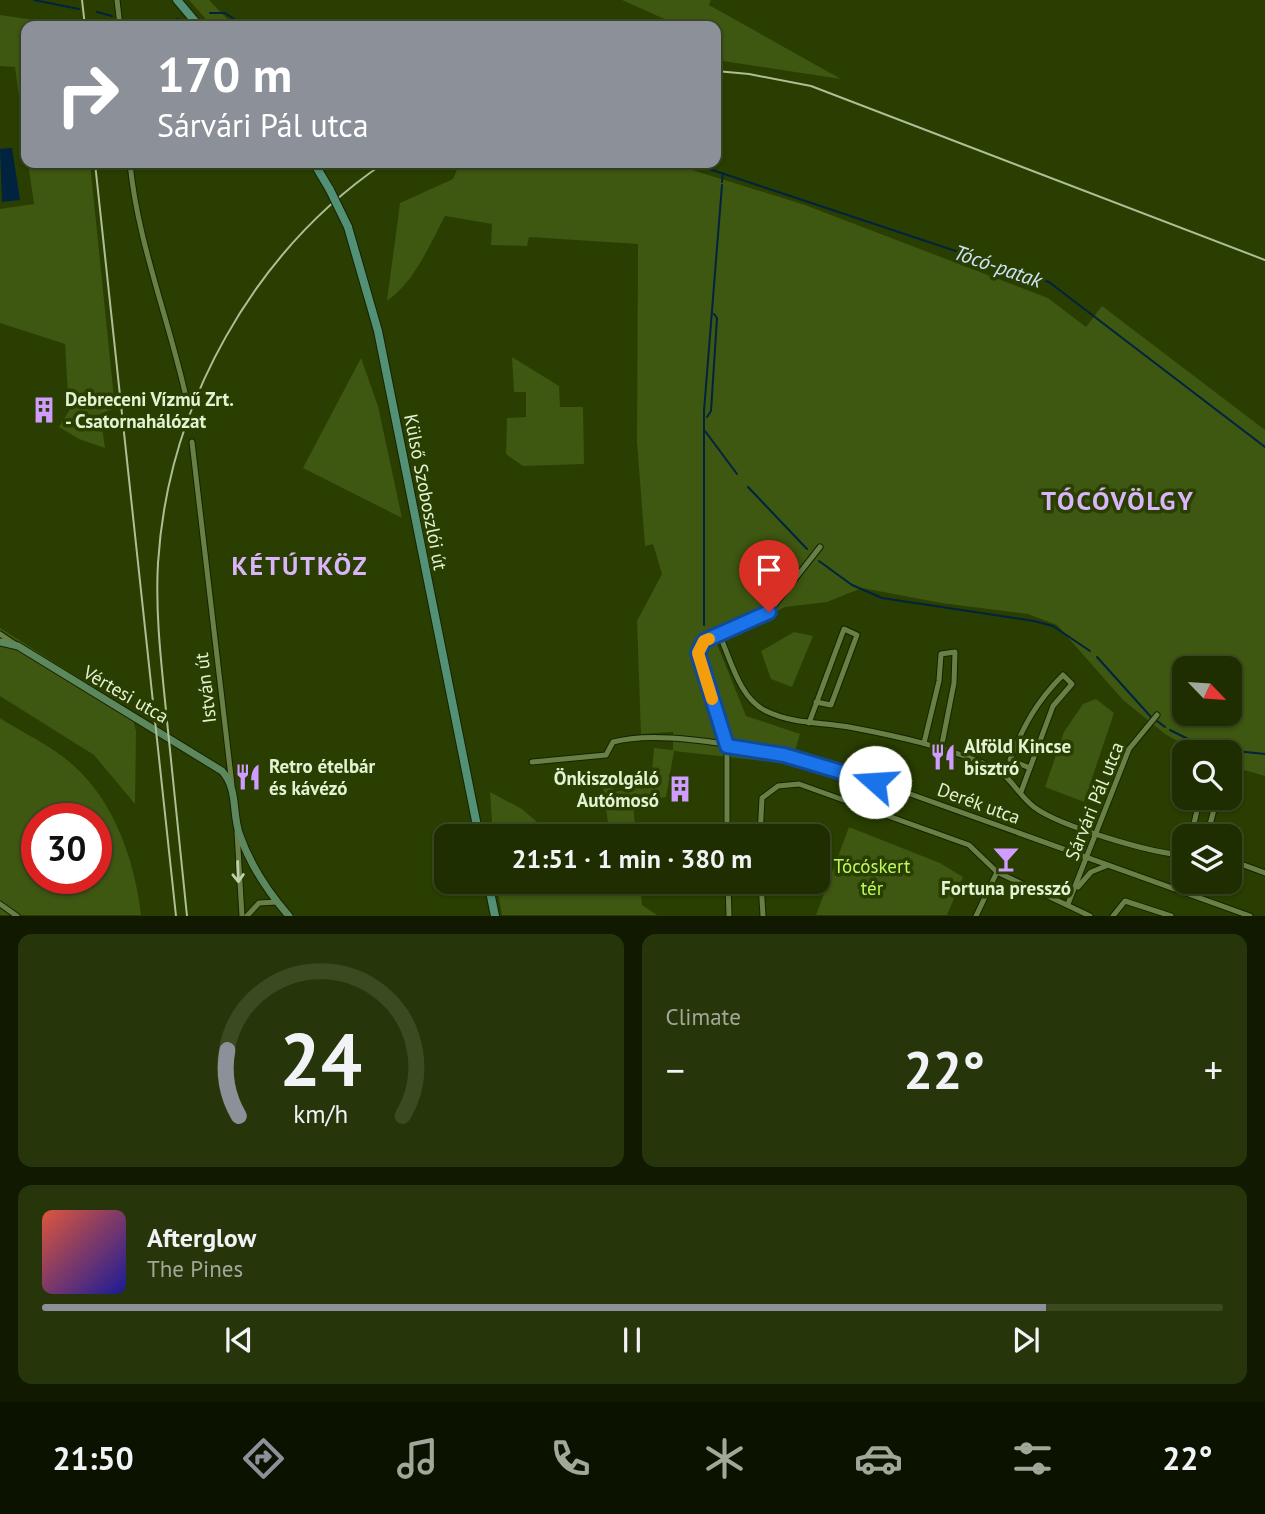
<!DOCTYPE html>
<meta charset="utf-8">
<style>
body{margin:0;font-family:"PT Sans",sans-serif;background:#27360a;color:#f1f3f6;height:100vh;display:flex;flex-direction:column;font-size:26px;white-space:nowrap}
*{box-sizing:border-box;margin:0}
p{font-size:23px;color:#a1a899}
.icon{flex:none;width:38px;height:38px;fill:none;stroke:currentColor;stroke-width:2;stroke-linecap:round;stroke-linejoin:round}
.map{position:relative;height:916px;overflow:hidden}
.side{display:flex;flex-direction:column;gap:18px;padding:18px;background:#111900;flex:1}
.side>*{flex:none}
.top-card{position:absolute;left:21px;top:21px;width:700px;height:147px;border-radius:14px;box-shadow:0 2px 5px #0004,0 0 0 2px #3c4a22;background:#8c9099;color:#fff;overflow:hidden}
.needle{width:46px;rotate:115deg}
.controls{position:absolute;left:1172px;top:656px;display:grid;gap:14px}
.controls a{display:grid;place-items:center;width:70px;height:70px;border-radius:14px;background:#1f2e00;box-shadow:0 2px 5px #0004,0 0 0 2px #3c4a22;font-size:35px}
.speed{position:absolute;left:21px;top:803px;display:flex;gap:14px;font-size:35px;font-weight:700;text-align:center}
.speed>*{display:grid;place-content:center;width:91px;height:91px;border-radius:50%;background:#1f2e00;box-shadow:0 2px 5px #0004,0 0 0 2px #3c4a22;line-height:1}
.speed .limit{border:10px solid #d22;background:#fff;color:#111}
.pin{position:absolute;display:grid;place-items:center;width:60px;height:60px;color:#fff;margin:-72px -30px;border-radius:50% 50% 50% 0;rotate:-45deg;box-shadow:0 0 7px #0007}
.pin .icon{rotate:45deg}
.me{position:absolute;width:77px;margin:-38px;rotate:289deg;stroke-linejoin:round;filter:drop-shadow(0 0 5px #0008)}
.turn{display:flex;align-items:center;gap:24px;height:147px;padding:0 21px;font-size:32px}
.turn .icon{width:91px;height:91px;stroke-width:2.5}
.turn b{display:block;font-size:49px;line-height:60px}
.big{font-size:52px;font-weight:800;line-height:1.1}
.side .card{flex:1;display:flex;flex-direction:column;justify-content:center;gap:10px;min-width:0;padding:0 24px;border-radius:14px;background:#27360a}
.side .dial{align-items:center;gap:0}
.dial svg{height:182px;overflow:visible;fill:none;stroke:#3c4a22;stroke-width:7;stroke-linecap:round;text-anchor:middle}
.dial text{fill:#f1f3f6;stroke:none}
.song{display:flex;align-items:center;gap:21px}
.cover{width:84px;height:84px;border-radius:10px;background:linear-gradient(135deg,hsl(10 70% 55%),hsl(240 70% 35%))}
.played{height:7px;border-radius:4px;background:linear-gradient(90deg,#8c9099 85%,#3c4a22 85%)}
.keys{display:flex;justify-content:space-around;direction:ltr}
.heat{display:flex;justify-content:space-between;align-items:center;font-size:38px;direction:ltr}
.side .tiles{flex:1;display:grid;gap:18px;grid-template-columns:1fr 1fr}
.card:last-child{grid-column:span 2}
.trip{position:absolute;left:434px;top:824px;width:396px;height:70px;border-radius:14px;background:#1f2e00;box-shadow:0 2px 5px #0004,0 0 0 2px #3c4a22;font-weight:800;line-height:70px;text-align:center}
.dock{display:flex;height:112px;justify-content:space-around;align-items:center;background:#0c1200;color:#a1a899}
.dock .icon{width:49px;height:49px}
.dock .on{color:#8c9099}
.dock b{font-size:32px;color:#f1f3f6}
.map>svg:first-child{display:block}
.green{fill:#3e5711;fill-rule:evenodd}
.water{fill:#01233f}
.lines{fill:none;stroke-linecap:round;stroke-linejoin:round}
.stream{stroke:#01233f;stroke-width:2}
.street-casing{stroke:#162204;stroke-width:7}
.secondary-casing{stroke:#162204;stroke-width:9}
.primary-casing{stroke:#162204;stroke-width:10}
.street{stroke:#688046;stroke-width:5}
.secondary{stroke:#5d885d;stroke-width:7}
.primary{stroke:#529175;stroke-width:8}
.rail{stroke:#aebf97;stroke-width:2}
.primary-bridge-casing{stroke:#162204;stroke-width:10;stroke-linecap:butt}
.primary-bridge{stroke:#529175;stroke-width:8}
.oneway{stroke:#bed0a9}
.route-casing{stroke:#114b97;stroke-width:18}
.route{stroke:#1a73e8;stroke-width:12}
.slow{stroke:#f59e0b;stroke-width:12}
.labels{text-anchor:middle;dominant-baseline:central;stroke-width:7;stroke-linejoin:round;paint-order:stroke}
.poi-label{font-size:19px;font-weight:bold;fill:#e3f2d3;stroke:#293e00;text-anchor:start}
.street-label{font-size:19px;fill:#e3f2d3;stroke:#293e00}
.park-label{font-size:19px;fill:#bdf95c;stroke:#293e00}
.water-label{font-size:21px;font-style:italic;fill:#cee4fa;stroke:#293e00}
.district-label{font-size:26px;font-weight:bold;letter-spacing:2px;fill:#d9b6fa;stroke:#293e00}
</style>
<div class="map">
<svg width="1265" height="916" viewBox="0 0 1265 916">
<rect width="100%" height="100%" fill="#293e00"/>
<!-- green -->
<g class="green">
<path d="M189,0h20l25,26h-22z"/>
<path d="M622,0h89l-2,5 132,74 -125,-19v-34h-36z"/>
<path d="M0,15l76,11h-50v121l-11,-80 -15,-1z"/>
<path d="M28,163h62l25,245 -15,6 5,34 -26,-9 -20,-12 10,-16 -4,-67 -65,-21v-114l34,-5z"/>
<path d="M460,163h210l135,42 243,93 38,29 16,-21 163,124v346l-35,-10v-14h-33l-32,-18 -42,-34 -66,-75 -29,-11 -87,-11 -79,-15 -35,14 -42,5 -68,37 29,72 54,18 -9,30 -117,-13 -8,46 -33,6 3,33h-26l-8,-55 8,1 4,10 37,-7 3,-37 19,2v-18l-32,2 -4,-113 25,-47 -9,-30 -8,2 -8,-104 1,-198 -109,-7 -2,9 -36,-1 1,-21 -47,-8c-16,30 -30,65 -58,85l13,-98 53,-24zM1185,668h45v46h-45z"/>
<path d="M512,357l47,29 1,21h23l1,57 -61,2 -17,-12 1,-36 19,-1v-25h-12z"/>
<path d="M361,358l17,48 24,112 -99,-50z"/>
<path d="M0,628l131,83 5,20 -1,73 -41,-49 -94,-59z"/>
<path d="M794,632l19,4 -21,51 -21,-8 -10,-28z"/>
<path d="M1096,699l18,14 -30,89 -39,-15 19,-55 19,-28z"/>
<path d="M0,718c23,15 52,28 73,47 42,37 62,97 68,150h-141zM37,819h59v59h-59z"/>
<path d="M490,792l32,17 24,21 19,6h-72z"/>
<path d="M849,827l91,36 23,14 -16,38h-131z"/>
<path d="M496,882h144l2,23 15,10h-155z"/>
</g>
<!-- water -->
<path class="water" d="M12,148l8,52 -18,2 -2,-53z"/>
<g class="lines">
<!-- stream -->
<g class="stream">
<path d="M34,0l45,9"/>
<path d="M97,12l15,4"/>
<path d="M210,13h15l19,13"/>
<path d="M132,21l28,3 18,-5"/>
<path d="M691,163l358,119 216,165"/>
<path d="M722,182l1,-9"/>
<path d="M707,417l4,-6 6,-93 -3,-4"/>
<path d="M705,431l32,43"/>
<path d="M748,487l59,62"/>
<path d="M819,561l33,24 30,13 152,23 19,5 37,25"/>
<path d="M704,625v-214l18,-226"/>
<path d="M1097,657l54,60"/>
<path d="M1157,721l8,6"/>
<path d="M1170,730l36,18 59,6"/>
</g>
<!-- street casing -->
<g class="street-casing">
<g id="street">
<path d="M117,0l3,26"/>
<path d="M130,163c7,77 39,157 56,234"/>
<path d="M192,442l40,343"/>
<path d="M0,634l15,10"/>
<path d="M720,636c11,25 20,63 46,75 27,13 54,11 83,16 48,9 98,20 143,40 19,9 26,28 42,40 25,19 119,47 151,48"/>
<path d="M809,723l35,-94 13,6 -26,70 -15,-3"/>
<path d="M924,743l15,-62 2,-27 14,-2 -1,31 -13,66"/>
<path d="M532,762l74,-7 7,-13c56,-16 180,14 236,30l401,144"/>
<path d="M1021,792l32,-86 19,-22 -9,-9c-26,26 -40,51 -53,85l20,8"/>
<path d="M237,832l5,84"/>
<path d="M727,836v-90l-29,-93 6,-12 65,-29 51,-65"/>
<path d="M760,836l2,-38 16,-12 21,-2 170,61 28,27 93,44"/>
<path d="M1191,836l9,-38"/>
<path d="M1207,836l10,-38"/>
<path d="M1230,860l35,13"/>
<path d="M728,882l1,34"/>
<path d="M761,882l2,34"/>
<path d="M1078,887l13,-15 15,-6"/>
<path d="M0,904l17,12"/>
<path d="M1068,904l61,-155 28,-34"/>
<path d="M247,916l12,-13 18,-1"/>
<path d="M976,916l21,-44"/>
<path d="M1113,916l12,-15 46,15"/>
</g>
</g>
<!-- secondary casing -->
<g class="secondary-casing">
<path id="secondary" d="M0,642l18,4 204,125c16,18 10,40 17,62 11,32 28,58 50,83"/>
</g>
<!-- primary casing -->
<g class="primary-casing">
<g id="primary">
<path d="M177,0l22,26"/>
<path d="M314,163l16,27"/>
<path d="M348,227l30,104 101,505"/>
<path d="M488,882l7,34"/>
</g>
</g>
<!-- street -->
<use href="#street" class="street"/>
<!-- secondary -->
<use href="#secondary" class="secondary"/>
<!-- primary -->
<use href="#primary" class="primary"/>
<!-- rail -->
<g class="rail">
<path d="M82,0l3,26"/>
<path d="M716,71l33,3 62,12 454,174"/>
<path d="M95,163l81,753"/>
<path d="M187,916c-7,-65 -13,-130 -20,-195 -5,-52 -12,-106 -9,-158 10,-158 95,-311 226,-400"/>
</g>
<!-- primary-bridge casing -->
<g class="primary-bridge-casing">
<path id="primary-bridge" d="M330,190l18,37"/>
</g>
<!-- primary-bridge -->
<use href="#primary-bridge" class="primary-bridge"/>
</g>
<!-- one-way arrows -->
<defs><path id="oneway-shaft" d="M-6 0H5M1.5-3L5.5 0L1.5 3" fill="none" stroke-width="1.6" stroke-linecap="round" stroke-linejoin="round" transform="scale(1.75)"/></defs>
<use class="oneway" href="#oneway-shaft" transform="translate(238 872) rotate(88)"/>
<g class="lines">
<!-- route casing -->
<g class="route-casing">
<path id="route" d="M769,612l-65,29 -6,12 29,93 57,9 91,27"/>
</g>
<!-- route -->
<use href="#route" class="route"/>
<!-- slow -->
<path class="slow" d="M709,639l-5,2 -6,12 14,46"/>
</g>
<!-- icons -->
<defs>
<g id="building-bare" transform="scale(2.1)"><path d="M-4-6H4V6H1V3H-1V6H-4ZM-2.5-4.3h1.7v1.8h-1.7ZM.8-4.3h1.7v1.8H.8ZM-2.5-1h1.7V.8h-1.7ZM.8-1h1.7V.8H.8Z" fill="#d09dfe" stroke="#293e00" stroke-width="2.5" paint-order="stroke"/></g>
<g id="restaurant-bare" transform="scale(2.1)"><path d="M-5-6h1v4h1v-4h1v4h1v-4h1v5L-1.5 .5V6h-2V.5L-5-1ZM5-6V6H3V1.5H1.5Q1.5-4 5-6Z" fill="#d09dfe" stroke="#293e00" stroke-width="2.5" paint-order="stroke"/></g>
<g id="bar-bare" transform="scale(2.1)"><path d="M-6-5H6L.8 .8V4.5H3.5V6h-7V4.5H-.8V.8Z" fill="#d09dfe" stroke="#293e00" stroke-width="2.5" paint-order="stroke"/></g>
</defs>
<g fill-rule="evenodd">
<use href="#building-bare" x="44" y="410"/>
<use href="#restaurant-bare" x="943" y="757"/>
<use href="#restaurant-bare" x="248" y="777"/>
<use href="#building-bare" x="680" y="789"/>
<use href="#bar-bare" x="1006" y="859"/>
</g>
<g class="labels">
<!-- poi labels -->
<g class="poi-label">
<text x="65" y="399">Debreceni Vízmű Zrt.<tspan x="65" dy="22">- Csatornahálózat</tspan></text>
<text x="964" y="746">Alföld Kincse<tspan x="964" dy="22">bisztró</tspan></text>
<text x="269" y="766">Retro ételbár<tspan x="269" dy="22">és kávézó</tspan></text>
<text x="659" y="778" text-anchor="end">Önkiszolgáló<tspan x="659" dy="22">Autómosó</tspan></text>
<text x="1006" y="888" text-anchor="middle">Fortuna presszó</text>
</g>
<!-- street labels -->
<g class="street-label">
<text transform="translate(426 492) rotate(79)">Külső Szoboszlói út</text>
<text transform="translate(205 688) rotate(-97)">István út</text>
<text transform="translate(126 694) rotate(30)">Vértesi utca</text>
<text transform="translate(1094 801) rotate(-68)">Sárvári Pál utca</text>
<text transform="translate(979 803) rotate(20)">Derék utca</text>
</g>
<!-- park labels -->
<g class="park-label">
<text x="872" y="866">Tócóskert<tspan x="872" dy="22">tér</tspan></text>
</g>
<!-- water labels -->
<g class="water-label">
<text transform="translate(998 266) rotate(19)">Tócó-patak</text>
</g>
<!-- district labels -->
<g class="district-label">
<text x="1118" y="500">TÓCÓVÖLGY</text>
<text x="300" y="565">KÉTÚTKÖZ</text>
</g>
</g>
</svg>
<div class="controls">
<a><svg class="needle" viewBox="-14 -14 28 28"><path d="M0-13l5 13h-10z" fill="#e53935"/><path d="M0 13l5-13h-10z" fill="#a1a899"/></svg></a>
<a><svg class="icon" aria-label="search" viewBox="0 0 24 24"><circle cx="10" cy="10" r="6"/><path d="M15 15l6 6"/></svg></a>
<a><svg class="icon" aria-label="layers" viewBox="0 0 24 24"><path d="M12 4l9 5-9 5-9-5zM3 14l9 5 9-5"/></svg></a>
</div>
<div class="speed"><div class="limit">30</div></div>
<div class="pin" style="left:769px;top:612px;background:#d93025"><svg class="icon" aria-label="arrive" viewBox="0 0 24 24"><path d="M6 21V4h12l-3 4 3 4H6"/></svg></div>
<svg class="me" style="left:875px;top:782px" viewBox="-20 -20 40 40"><circle r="19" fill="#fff"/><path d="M0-13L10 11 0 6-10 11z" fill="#1a73e8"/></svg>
<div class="trip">21:51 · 1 min · 380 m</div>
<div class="top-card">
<div class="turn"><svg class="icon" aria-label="right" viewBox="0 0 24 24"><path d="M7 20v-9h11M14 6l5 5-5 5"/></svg><div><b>170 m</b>Sárvári Pál utca</div></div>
</div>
</div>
<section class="side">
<div class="tiles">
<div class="card dial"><svg viewBox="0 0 100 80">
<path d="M14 69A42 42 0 1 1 86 69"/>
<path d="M14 69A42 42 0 0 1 9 40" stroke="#8c9099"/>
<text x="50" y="56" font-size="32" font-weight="700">24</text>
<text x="50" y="72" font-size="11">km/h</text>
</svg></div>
<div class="card"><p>Climate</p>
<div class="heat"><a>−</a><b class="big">22°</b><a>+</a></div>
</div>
<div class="card">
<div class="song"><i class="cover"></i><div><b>Afterglow</b><p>The Pines</p></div></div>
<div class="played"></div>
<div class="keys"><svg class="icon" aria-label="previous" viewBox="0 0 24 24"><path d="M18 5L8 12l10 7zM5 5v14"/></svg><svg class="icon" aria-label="pause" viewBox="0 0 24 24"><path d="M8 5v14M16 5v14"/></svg><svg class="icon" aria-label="next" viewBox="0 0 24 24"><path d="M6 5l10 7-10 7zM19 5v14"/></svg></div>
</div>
</div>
</section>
<nav class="dock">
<b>21:50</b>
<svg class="icon on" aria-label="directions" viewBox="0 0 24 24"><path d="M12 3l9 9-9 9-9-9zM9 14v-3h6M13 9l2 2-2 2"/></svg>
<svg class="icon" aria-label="music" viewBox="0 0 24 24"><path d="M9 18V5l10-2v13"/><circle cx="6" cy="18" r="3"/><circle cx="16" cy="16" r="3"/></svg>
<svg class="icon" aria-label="phone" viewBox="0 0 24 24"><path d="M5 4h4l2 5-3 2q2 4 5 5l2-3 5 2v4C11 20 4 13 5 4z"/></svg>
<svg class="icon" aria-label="climate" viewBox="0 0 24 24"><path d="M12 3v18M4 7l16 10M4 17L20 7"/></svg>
<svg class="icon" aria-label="car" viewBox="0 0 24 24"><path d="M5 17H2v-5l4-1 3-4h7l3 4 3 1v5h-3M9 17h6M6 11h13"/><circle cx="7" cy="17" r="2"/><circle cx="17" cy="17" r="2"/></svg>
<svg class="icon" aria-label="filters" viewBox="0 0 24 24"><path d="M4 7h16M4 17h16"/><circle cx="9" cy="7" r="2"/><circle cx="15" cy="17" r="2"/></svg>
<b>22°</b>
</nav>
